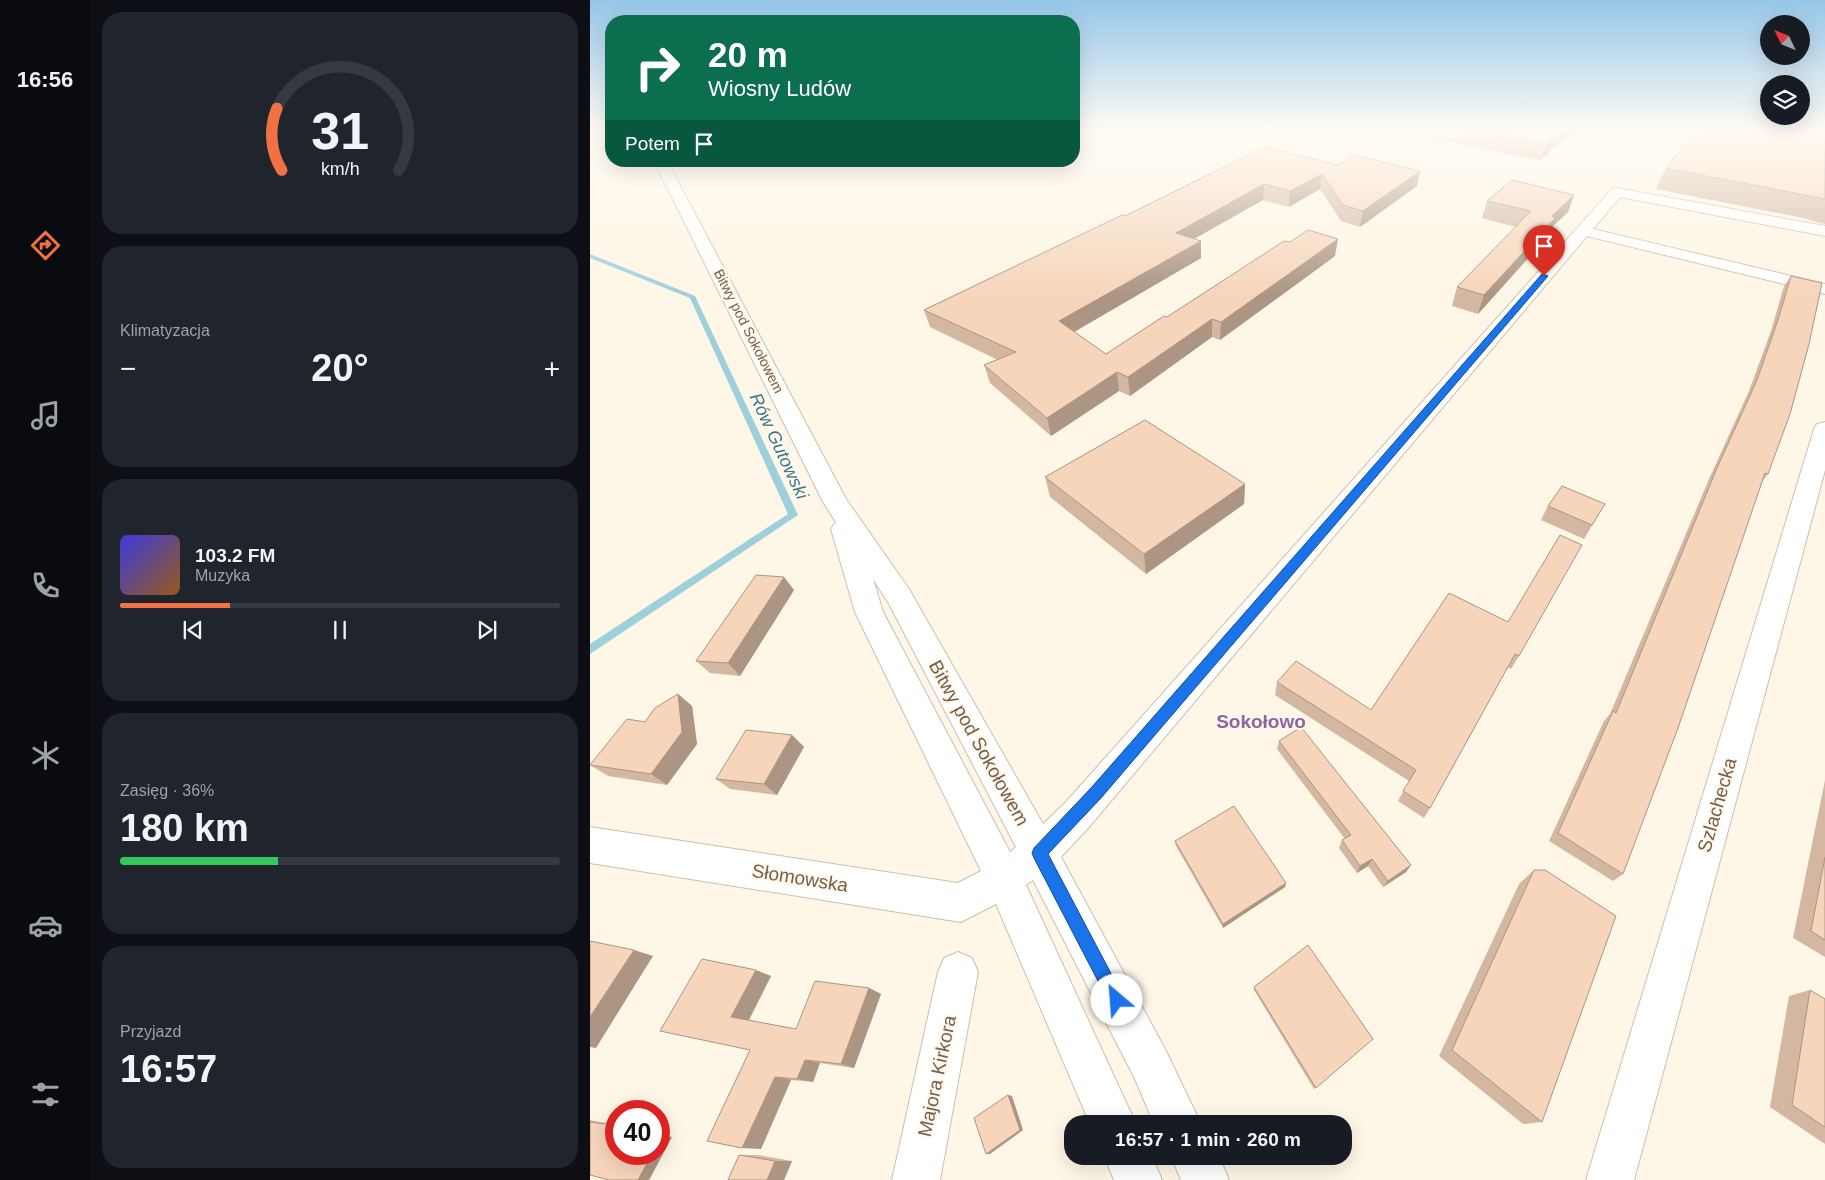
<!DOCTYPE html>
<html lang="pl">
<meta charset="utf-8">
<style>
body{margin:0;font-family:Helvetica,sans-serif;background:#20242c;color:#f1f3f6;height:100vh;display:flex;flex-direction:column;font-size:19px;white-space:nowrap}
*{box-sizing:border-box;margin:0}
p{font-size:16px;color:#9ea1a6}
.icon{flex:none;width:28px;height:28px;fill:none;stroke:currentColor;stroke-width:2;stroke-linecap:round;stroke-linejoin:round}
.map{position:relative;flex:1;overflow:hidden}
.side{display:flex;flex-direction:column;gap:12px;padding:12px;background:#0d0f14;width:500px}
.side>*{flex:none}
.top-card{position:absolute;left:15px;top:15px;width:475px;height:152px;border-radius:20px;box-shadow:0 5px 20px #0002;background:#0b6e4f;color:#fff;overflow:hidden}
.needle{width:32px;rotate:313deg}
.tools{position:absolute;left:1170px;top:15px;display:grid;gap:10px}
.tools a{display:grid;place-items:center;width:50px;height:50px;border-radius:50%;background:#171b24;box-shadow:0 5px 20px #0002;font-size:25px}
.speed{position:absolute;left:15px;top:1100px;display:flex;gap:10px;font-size:25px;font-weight:700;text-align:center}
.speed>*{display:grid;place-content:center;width:65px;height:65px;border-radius:50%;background:#171b24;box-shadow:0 5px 20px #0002;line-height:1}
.speed .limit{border:8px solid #d22;background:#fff;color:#111}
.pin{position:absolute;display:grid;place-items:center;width:42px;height:42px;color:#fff;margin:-51px -21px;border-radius:50% 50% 50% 0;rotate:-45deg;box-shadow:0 0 5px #0007}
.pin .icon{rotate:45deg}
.me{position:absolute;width:55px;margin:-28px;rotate:333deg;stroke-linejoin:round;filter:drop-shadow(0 0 4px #0008)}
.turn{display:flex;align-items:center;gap:18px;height:105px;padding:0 20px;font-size:22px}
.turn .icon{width:65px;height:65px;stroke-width:2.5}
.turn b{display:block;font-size:35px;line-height:42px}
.then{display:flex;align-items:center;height:48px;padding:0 20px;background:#0003;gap:10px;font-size:19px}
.big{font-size:38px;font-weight:800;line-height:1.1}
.side .widget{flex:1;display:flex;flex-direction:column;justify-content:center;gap:8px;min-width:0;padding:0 18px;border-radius:20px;background:#20242c}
.side .dial{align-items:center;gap:0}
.dial svg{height:130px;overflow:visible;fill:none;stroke:#363941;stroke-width:7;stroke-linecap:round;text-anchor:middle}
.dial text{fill:#f1f3f6;stroke:none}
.song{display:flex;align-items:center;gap:15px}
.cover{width:60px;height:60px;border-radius:8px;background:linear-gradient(135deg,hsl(240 70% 55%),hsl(30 70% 35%))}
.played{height:5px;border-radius:2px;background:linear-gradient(90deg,#f17142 25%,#363941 25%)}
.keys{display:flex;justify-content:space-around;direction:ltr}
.heat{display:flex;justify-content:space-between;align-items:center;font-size:28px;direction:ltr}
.charge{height:8px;border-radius:4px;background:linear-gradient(90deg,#34c759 36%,#363941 0)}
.trip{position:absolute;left:474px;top:1115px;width:288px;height:50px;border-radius:20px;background:#171b24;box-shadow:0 5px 20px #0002;font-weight:800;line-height:50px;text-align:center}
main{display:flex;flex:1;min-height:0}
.menu{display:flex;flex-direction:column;width:90px;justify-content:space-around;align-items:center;background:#090b0e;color:#9ea1a6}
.menu .icon{width:35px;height:35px}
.menu .on{color:#f17142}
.menu b{font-size:22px;color:#f1f3f6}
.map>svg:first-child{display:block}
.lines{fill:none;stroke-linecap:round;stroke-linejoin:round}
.stream{fill:#9ed0dc;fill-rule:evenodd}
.minor-casing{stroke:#d1beaa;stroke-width:2}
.minor{fill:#fff;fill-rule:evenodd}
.wall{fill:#d4b7a1}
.shaded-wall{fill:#ac9583}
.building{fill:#f6d5bb;stroke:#ac9583}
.route{fill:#1a73e8;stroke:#114b97}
.labels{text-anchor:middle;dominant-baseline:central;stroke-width:4.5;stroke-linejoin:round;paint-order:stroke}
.far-street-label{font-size:14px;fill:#7a5c48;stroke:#fff9ee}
.water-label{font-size:18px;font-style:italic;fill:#3d7787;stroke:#fff9ee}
.quarter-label{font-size:19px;font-weight:bold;fill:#8d649d;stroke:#fff9ee}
.near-street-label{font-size:19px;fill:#7a5c48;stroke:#fff9ee}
</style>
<main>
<nav class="menu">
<b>16:56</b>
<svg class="icon on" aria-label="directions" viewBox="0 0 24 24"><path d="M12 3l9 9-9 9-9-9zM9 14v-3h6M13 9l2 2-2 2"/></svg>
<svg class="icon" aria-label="music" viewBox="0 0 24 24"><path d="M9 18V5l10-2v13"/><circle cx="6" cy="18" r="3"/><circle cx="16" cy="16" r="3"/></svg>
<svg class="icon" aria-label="phone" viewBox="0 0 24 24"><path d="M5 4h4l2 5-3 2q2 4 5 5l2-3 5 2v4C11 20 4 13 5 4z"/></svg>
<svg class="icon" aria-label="climate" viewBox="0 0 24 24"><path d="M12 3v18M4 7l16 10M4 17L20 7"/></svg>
<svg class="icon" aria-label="car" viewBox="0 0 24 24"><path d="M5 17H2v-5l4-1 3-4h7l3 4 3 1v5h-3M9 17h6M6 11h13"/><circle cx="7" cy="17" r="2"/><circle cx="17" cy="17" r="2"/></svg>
<svg class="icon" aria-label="filters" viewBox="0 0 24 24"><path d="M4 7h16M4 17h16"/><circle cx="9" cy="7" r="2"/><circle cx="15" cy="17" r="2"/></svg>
</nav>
<section class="side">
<div class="widget dial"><svg viewBox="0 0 100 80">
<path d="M14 69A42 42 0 1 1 86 69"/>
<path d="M14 69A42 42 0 0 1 11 31" stroke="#f17142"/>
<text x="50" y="56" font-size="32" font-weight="700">31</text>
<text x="50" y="72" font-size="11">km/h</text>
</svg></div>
<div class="widget"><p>Klimatyzacja</p>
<div class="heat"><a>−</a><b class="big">20°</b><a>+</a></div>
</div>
<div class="widget">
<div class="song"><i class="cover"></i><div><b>103.2 FM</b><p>Muzyka</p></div></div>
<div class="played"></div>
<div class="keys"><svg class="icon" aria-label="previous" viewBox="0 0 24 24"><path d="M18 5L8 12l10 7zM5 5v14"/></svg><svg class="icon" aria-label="pause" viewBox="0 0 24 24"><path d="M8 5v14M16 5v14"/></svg><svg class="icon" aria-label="next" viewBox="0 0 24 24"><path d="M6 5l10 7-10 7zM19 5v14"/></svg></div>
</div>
<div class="widget"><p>Zasięg · 36%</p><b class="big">180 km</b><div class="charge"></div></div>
<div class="widget"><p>Przyjazd</p><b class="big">16:57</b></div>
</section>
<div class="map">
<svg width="1235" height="1180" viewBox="0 0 1235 1180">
<rect width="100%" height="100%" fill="#fef6e6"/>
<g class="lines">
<!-- stream -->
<path class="stream" d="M0,254l105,42 103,219 -208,139v-10l198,-130 -98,-216 -100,-40z"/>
<!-- minor casing -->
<g class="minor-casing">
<g id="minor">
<path d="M64,161h13l179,338 63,90 134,235 22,-21 547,-614 5,-1 208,38v10l-205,-39 -27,32 232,55v10l-238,-58 -498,591 -28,30 104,192 36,75h-47l-19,-45 -102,-199 -7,5 110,239h-46l-94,-220 -35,18 -371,-59v-36l368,56 23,-12 -126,-259 -24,-83 5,-7 -13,-20zM283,579l16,25 127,243 -6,5 -127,-240z"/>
<path d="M1235,422v48l-191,710h-48l228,-751 3,-5z"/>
<path d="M368,952l14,6 6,14 -38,208h-48l46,-208 6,-14z"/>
<path d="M514,1156h48l10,24h-48z"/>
<path d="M581,1156h48l10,24h-48z"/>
</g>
</g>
<!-- minor -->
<use href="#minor" class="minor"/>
</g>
<!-- wall -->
<g class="wall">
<path d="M798,130h192l-23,15 -17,15z"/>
<path d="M1235,130v94l-22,-6 -147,-29 10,-21z"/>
<path d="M674,147l153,39 -57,41 -19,-6 -21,-32 -31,18 -26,-7 -69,39 7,2v17l-127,74 32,22 61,-37 168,-61 -115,84 -8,-3 -82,59 -11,-5 -68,45 -61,-53 -6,-18 14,-5 -68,-33 -6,-17 201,-94z"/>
<path d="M984,195l-6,17 -18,17 -2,7 -70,78 -26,-8 5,-19 59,-60 -34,-9 5,-17z"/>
<path d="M1201,276l-23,198 -5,6 -140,394 -10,7 -64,-40 55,-120 6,-7 99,-235 40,-88 22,-60 13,-45z"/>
<path d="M455,477l200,7 -1,20 -98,70 -96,-77z"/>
<path d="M1015,504l-21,35 -43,-19 7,-14z"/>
<path d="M204,590l-54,86 -30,-3 -14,-12z"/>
<path d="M859,593l70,63 -8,13 -3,-2 -78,141 -6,10 -26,-17 11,-20 -134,-86 2,-13 94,28z"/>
<path d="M88,694l14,12 5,38 -30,41 -59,-9 -18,-11 55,-43z"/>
<path d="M202,735l12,12 -27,48 -47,-6 -14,-10z"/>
<path d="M689,741l132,124 -5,7 -23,15 -15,-21 -11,7 -18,-25 3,-8 3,-1 -68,-90z"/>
<path d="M1235,780v177l-32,-19z"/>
<path d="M585,841l110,46 -62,41 -47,-82z"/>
<path d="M944,870l8,252 -19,2 -84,-68 80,-172z"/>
<path d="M112,959l69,17 -23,44 48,9 73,-41 12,6 -27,74 -34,-5 -7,19 -22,-2 -30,69 -11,-99z"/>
<path d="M664,987l62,101 -2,1 -60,-99z"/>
<path d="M1220,990l15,9v145l-55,-37 19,-111z"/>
<path d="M0,1120l15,3h11v31h43v-20l13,3 -23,43h-40l-19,-5z"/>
<path d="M149,1155h19l34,6 -8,19z"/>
</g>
<!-- shaded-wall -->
<g class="shaded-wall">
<path d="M972,130h18l-23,15 -17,15 6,-15z"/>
<path d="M830,171l-3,15 -57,41 3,-16z"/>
<path d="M732,174l-2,15 -31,18 1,-16z"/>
<path d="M674,184l-1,16 -87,49v-16z"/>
<path d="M984,195l-6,17 -18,17 -2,7 -70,78 6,-19 68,-79z"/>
<path d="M748,239l-3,17 -115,84 1,-18z"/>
<path d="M611,241v17l-139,81 -3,-18z"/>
<path d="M622,319v18l-82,59 -2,-19z"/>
<path d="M527,372l2,19 -68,45 -4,-18z"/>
<path d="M655,484l-1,20 -98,70 -2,-20z"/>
<path d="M194,577l10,13 -54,86 -12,-13z"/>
<path d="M88,694l14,12 5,38 -30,41 -16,-11z"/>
<path d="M202,735l12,12 -27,48 -13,-11z"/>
<path d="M782,859l-4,7 -11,7 3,-7z"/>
<path d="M821,865l-5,7 -23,15 5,-6z"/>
<path d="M696,883l-1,4 -62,41v-4z"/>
<path d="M44,950l19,6 -57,92 -6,-1v-30z"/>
<path d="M166,970l15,6 -23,46 -17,-5z"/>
<path d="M279,988l12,6 -27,74 -13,-4z"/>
<path d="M215,1060l15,3 -7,19 -16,-3z"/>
<path d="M185,1077l16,3 -30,69 -19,-1z"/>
<path d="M418,1095l4,1 11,34 -33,24h-4z"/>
<path d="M71,1137h11l-23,43h-11l14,-26h7v-13z"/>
<path d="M185,1161h17l-8,19h-17z"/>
</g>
<!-- building -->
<g class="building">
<path d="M877,130h95l-16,15z"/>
<path d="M1105,130h130v69l-159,-31z"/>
<path d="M674,147l74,18 15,-10 67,16 -57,40 -20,-6 -21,-31 -32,17 -26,-7 -88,49 25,8 -142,80 47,33 58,-38 3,1 117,-76 6,1 18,-12 30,9 -117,83 -9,-3 -84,58 -11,-5 -70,46 -63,-53 32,-13 -92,-42 198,-95 3,1z"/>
<path d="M922,180l62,15 -22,21 3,2 -71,77 -27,-8 74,-76 -44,-10z"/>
<path d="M1201,276l31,7 -13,61 -19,70 -22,60 -3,-1 -87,255 -55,146 -65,-41 55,-122 3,2 101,-245 40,-88 21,-60z"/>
<path d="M555,420l100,64 -101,70 -99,-77z"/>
<path d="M972,486l43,18 -13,21 -44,-19z"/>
<path d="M970,535l22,10 -63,111 -4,-2 -85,154 -27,-17 13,-21 -139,-88 19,-21 75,49 78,-117 59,29z"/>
<path d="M166,575l28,2 -56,86 -32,-2z"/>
<path d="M88,694l4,38 -31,42 -61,-9 37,-46 18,3 10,-14z"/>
<path d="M711,727l110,138 -23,16 -16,-22 -12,7 -18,-26 9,-5 -72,-94z"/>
<path d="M156,730l46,5 -28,49 -48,-5z"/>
<path d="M644,806l52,77 -63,41 -48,-83z"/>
<path d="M1235,857v83l-14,-9z"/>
<path d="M944,870h11l71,46 -74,206 -90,-72z"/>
<path d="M0,941l44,9 -44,67z"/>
<path d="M718,945l65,94 -57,49 -62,-101z"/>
<path d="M112,959l54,11 -25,47 65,12 19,-48 54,7 -28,76 -36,-4 -8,19 -22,-2 -33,71 -35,-7 43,-91 -90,-19z"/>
<path d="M1220,990l15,9v128l-33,-22z"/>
<path d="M418,1095l12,35 -34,24 -12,-36z"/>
<path d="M0,1122l14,2 1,-1 11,3v28h36l-14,26h-29l-19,-5z"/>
<path d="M149,1155l36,6 -8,19h-39z"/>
</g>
<!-- sky -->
<linearGradient id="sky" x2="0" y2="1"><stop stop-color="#95c6e9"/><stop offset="0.44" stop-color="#fffbf4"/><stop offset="1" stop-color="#fffbf4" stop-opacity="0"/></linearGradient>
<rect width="1235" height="295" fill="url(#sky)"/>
<!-- route -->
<path class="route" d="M952,274l6,2 -447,522 -53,56 77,146 -2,6 -6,3 -6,-3 -77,-148 -2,-5 2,-5 57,-60z"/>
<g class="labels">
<!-- far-street labels -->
<g class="far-street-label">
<text transform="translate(159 331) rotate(63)">Bitwy pod Sokołowem</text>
</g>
<!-- water labels -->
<g class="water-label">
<text transform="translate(189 446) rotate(65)">Rów Gutowski</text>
</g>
<!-- quarter labels -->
<g class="quarter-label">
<text x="671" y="721">Sokołowo</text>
</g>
<!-- near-street labels -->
<g class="near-street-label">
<text transform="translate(389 743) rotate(61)">Bitwy pod Sokołowem</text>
<text transform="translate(1127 805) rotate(-74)">Szlachecka</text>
<text transform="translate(210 878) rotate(9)">Słomowska</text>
<text transform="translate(347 1076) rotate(-78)">Majora Kirkora</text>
</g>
</g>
</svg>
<div class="tools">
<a><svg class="needle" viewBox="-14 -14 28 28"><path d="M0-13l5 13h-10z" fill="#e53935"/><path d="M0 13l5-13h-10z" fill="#9ea1a6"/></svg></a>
<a><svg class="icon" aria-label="layers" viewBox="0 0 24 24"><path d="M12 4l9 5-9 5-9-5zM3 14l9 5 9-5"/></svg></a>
</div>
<div class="speed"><div class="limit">40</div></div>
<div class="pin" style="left:954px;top:276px;background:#d93025"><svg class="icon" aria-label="arrive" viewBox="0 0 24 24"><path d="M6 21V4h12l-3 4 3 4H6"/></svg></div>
<svg class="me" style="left:527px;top:1000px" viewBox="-20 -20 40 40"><circle r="19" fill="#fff"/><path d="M0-13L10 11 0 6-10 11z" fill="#1a73e8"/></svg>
<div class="trip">16:57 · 1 min · 260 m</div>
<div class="top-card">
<div class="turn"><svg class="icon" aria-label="right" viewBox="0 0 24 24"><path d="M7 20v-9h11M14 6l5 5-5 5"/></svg><div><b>20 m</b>Wiosny Ludów</div></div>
<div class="then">Potem<svg class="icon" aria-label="arrive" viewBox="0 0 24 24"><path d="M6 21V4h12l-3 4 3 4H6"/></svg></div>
</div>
</div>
</main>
